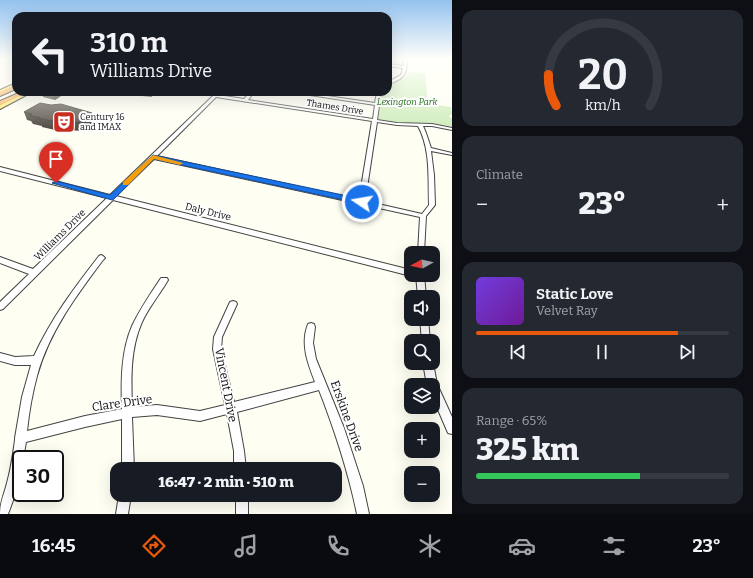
<!DOCTYPE html>
<meta charset="utf-8">
<style>
body{margin:0;font-family:Bitter,serif;background:#242831;color:#f1f3f6;height:100vh;display:flex;flex-direction:column;font-size:15px;white-space:nowrap}
*{box-sizing:border-box;margin:0}
p{font-size:13px;color:#9ea1a6}
.icon{flex:none;width:22px;height:22px;fill:none;stroke:currentColor;stroke-width:2;stroke-linecap:round;stroke-linejoin:round}
.map{position:relative;flex:1;overflow:hidden}
.drawer{display:flex;flex-direction:column;gap:10px;padding:10px;background:#0d0f14;width:301px}
.drawer>*{flex:none}
.top-card{position:absolute;left:12px;top:12px;width:380px;height:84px;border-radius:12px;box-shadow:0 4px 16px #0002;background:#171b24;color:#f1f3f6;overflow:hidden}
.needle{width:26px;rotate:262deg}
.fabs{position:absolute;left:404px;top:246px;display:grid;gap:8px}
.fabs a{display:grid;place-items:center;width:36px;height:36px;border-radius:8px;background:#171b24;box-shadow:0 4px 16px #0002;font-size:20px}
.speed{position:absolute;left:12px;top:450px;display:flex;gap:8px;font-size:20px;font-weight:700;text-align:center}
.speed>*{display:grid;place-content:center;width:52px;height:52px;border-radius:50%;background:#171b24;box-shadow:0 4px 16px #0002;line-height:1}
.speed .limit{border:2px solid #111;border-radius:6px;background:#fff;color:#111}
.pin{position:absolute;display:grid;place-items:center;width:34px;height:34px;color:#fff;margin:-41px -17px;border-radius:50% 50% 50% 0;rotate:-45deg;box-shadow:0 0 4px #0007}
.pin .icon{rotate:45deg}
.me{position:absolute;width:44px;margin:-22px;rotate:282deg;stroke-linejoin:round;filter:drop-shadow(0 0 3px #0008)}
.turn{display:flex;align-items:center;gap:14px;height:84px;padding:0 12px;font-size:18px}
.turn .icon{width:52px;height:52px;stroke-width:2.5}
.turn b{display:block;font-size:28px;line-height:34px}
.big{font-size:30px;font-weight:800;line-height:1.1}
.drawer .widget{flex:1;display:flex;flex-direction:column;justify-content:center;gap:6px;min-width:0;padding:0 14px;border-radius:12px;background:#242831}
.drawer .dial{align-items:center;gap:0}
.dial svg{height:104px;overflow:visible;fill:none;stroke:#363941;stroke-width:7;stroke-linecap:round;text-anchor:middle}
.dial text{fill:#f1f3f6;stroke:none}
.song{display:flex;align-items:center;gap:12px}
.cover{width:48px;height:48px;border-radius:6px;background:linear-gradient(135deg,hsl(260 70% 55%),hsl(280 70% 35%))}
.played{height:4px;border-radius:2px;background:linear-gradient(90deg,#ea580c 80%,#363941 80%)}
.keys{display:flex;justify-content:space-around;direction:ltr}
.heat{display:flex;justify-content:space-between;align-items:center;font-size:22px;direction:ltr}
.charge{height:6px;border-radius:3px;background:linear-gradient(90deg,#34c759 65%,#363941 0)}
.trip{position:absolute;left:110px;top:462px;width:232px;height:40px;border-radius:12px;background:#171b24;box-shadow:0 4px 16px #0002;font-weight:800;line-height:40px;text-align:center}
.tabs{display:flex;height:64px;justify-content:space-around;align-items:center;background:#090b0e;color:#9ea1a6}
.tabs .icon{width:28px;height:28px}
.tabs .selected{color:#ea580c}
.tabs b{font-size:18px;color:#f1f3f6}
main{display:flex;flex:1;min-height:0}
.map>svg:first-child{display:block}
.green{fill:#ceecba}
.lines{fill:none;stroke-linecap:round;stroke-linejoin:round}
.minor-casing{stroke:#434343;stroke-width:2}
.major-casing{stroke:#212121;stroke-width:2}
.highway-casing{stroke:#212121;stroke-width:2}
.minor{fill:#fff;fill-rule:evenodd}
.major{fill:#fde965;fill-rule:evenodd}
.highway{fill:#fab357;fill-rule:evenodd}
.wall{fill:#4d4741}
.shaded-wall{fill:#3e3a35}
.building{fill:#59534c;stroke:#3e3a35}
.route{fill:#1a73e8;stroke:#114b97}
.slow{fill:#f59e0b}
.labels{text-anchor:middle;dominant-baseline:central;stroke-width:4;stroke-linejoin:round;paint-order:stroke}
.far-park-label{font-size:9px;font-style:italic;fill:#246c1c;stroke:#fff}
.far-street-label{font-size:9px;fill:#101010;stroke:#fff}
.far-poi-label{font-size:9px;fill:#101010;stroke:#fff;text-anchor:start}
.street-label{font-size:10px;fill:#101010;stroke:#fff}
.near-street-label{font-size:12px;fill:#101010;stroke:#fff}
</style>
<main>
<div class="map">
<svg width="452" height="514" viewBox="0 0 452 514">
<rect width="100%" height="100%" fill="#fffef3"/>
<!-- green -->
<path class="green" d="M410,72l15,1 3,31 23,3 1,7 -3,2 3,3v8l-74,-7 4,-28h6v-8l15,-5z"/>
<g class="lines">
<!-- minor casing -->
<g class="minor-casing">
<g id="minor">
<path d="M403,59h4c0,16 -3,20 -19,25v-2l13,-7 2,-7 -15,-2v-2l16,2z"/>
<path d="M217,92h4l-3,3 26,4 6,-7h4l-6,8 125,19 2,-14 -85,-13h10l75,11 2,-11h4l-4,28 20,3 35,1 20,4v2l-20,-4h-9l3,7 5,15 21,5v2l-21,-4 3,24 1,30 -9,11 -2,37h-6l2,-36 -266,-58 -38,37 295,74v5h3l-3,1 -298,-76 -110,109 -3,1v-8l29,-28 -29,-11v-6l33,12 74,-71 -107,-27v-4l110,28zM216,97l156,24 -13,79 -202,-44zM377,122l20,3 21,1c13,24 10,52 11,79l-7,9 -57,-13z"/>
<path d="M101,255l2,1 2,2 -2,2c-27,36 -54,72 -66,116 -5,18 -8,37 -10,55l58,-15 37,-7c-1,-28 -1,-57 10,-83 8,-17 19,-33 29,-48h6l1,2c-8,14 -19,27 -26,42 -12,27 -11,57 -10,85l25,-2 43,6 25,-6 -12,-56 1,-12 16,-35 3,-1 3,1 1,2 -15,33 -1,12 13,53 81,-20c-7,-18 -15,-38 -7,-58l3,-1 3,1 1,3 -2,16 3,16 28,69 19,58 6,28h-12c-9,-43 -22,-83 -38,-124l-82,22 7,39 2,18h-12v-18l-7,-37 -27,7 -43,-6 -25,2 2,52h-12v-50l-37,8 -59,15 -3,17h-2c0,20 -6,37 -13,55h-8c0,-12 4,-19 7,-31 4,-14 6,-29 8,-43v-2l7,-41 9,-32h-16l-15,-4v-8l15,4 19,-1c17,-37 40,-68 65,-100z"/>
<path d="M416,275h8l2,22h-8z"/>
<path d="M420,319h8l2,22h-8z"/>
<path d="M423,363h10l4,21 15,33v17l-4,-1 -15,-35v-13h-6z"/>
<path d="M119,495h12l-3,19h-12z"/>
<rect x="236" y="495" width="12" height="19"/>
</g>
</g>
<!-- major casing -->
<g class="major-casing">
<g id="major">
<path d="M16,83v3l-16,7v-3z"/>
<path d="M26,92h6l-32,17v-4z"/>
</g>
</g>
<!-- highway casing -->
<g class="highway-casing">
<g id="highway">
<path d="M16,85v4l-16,7v-4z"/>
<path d="M21,92h7l-28,13v-4z"/>
</g>
</g>
<!-- minor -->
<use href="#minor" class="minor"/>
<!-- major -->
<use href="#major" class="major"/>
<!-- highway -->
<use href="#highway" class="highway"/>
</g>
<!-- wall -->
<g class="wall">
<path d="M41,92h19l1,4 -6,4 -12,-3z"/>
<path d="M132,92h26l-7,5 -18,-2z"/>
<path d="M24,112l71,9 -14,10 -10,-1 -3,1 -13,-1 -13,-3v-1l-9,-2 -2,-3 -4,-1z"/>
</g>
<!-- shaded-wall -->
<g class="shaded-wall">
<path d="M52,92h8l1,4 -6,4z"/>
<path d="M150,92h8l-7,5z"/>
<path d="M92,113l3,8 -14,10 -3,-8z"/>
<path d="M68,121l3,9 -3,1 -3,-8z"/>
</g>
<!-- building -->
<path class="building" d="M40,103l11,2 10,-1 31,9 -14,10 -10,-2 -3,2 -14,-2 -13,-3h2l-11,-3 3,-1 -8,-2z"/>
<!-- sky -->
<linearGradient id="sky" x2="0" y2="1"><stop stop-color="#93c2ef"/><stop offset="0.45" stop-color="#fffffa"/><stop offset="1" stop-color="#fffffa" stop-opacity="0"/></linearGradient>
<rect width="452" height="131" fill="url(#sky)"/>
<!-- route -->
<path class="route" d="M153,155l209,44 4,3 -4,2 -208,-45 -40,40 -2,1 -60,-17 4,-2 54,14z"/>
<!-- slow -->
<path class="slow" d="M153,155l30,8 -3,2 -26,-6 -26,26h-5v-3z"/>
<!-- icons -->
<defs>
<g id="theatre-square" transform="scale(1.15)"><rect x="-9" y="-9" width="18" height="18" rx="4" fill="#c72c21" stroke="#fff"/><path d="M-5-5.5Q0-4 5-5.5V0Q5 5 0 6Q-5 5-5 0ZM-3.3-2.5H-1v1.5H-3.3ZM1-2.5H3.3v1.5H1ZM-2.8 1Q0 5.5 2.8 1Z" fill="#fff"/></g>
</defs>
<g fill-rule="evenodd">
<use href="#theatre-square" x="64" y="122"/>
</g>
<g class="labels">
<!-- far-park labels -->
<g class="far-park-label">
<text x="407" y="102">Lexington Park</text>
</g>
<!-- far-street labels -->
<g class="far-street-label">
<text transform="translate(335 107) rotate(9)">Thames Drive</text>
</g>
<!-- far-poi labels -->
<g class="far-poi-label">
<text x="80" y="117">Century 16<tspan x="80" dy="10">and IMAX</tspan></text>
</g>
<!-- street labels -->
<g class="street-label">
<text transform="translate(208 212) rotate(14)">Daly Drive</text>
<text transform="translate(60 235) rotate(-45)">Williams Drive</text>
</g>
<!-- near-street labels -->
<g class="near-street-label">
<text transform="translate(226 385) rotate(79)">Vincent Drive</text>
<text transform="translate(122 403) rotate(-8)">Clare Drive</text>
<text transform="translate(347 416) rotate(70)">Erskine Drive</text>
</g>
</g>
</svg>
<div class="fabs">
<a><svg class="needle" viewBox="-14 -14 28 28"><path d="M0-13l5 13h-10z" fill="#e53935"/><path d="M0 13l5-13h-10z" fill="#9ea1a6"/></svg></a>
<a><svg class="icon" aria-label="sound" viewBox="0 0 24 24"><path d="M4 9h4l5-4v14l-5-4H4zM17 9q2 3 0 6"/></svg></a>
<a><svg class="icon" aria-label="search" viewBox="0 0 24 24"><circle cx="10" cy="10" r="6"/><path d="M15 15l6 6"/></svg></a>
<a><svg class="icon" aria-label="layers" viewBox="0 0 24 24"><path d="M12 4l9 5-9 5-9-5zM3 14l9 5 9-5"/></svg></a>
<a>+</a>
<a>−</a>
</div>
<div class="speed"><div class="limit">30</div></div>
<div class="pin" style="left:56px;top:183px;background:#d93025"><svg class="icon" aria-label="arrive" viewBox="0 0 24 24"><path d="M6 21V4h12l-3 4 3 4H6"/></svg></div>
<svg class="me" style="left:362px;top:202px" viewBox="-20 -20 40 40"><circle r="17" fill="#1a73e8" stroke="#fff" stroke-width="3"/><path d="M0-11L8 9 0 5-8 9z" fill="#fff"/></svg>
<div class="trip">16:47 · 2 min · 510 m</div>
<div class="top-card">
<div class="turn"><svg class="icon" aria-label="left" viewBox="0 0 24 24"><path d="M17 20v-9H6M10 6l-5 5 5 5"/></svg><div><b>310 m</b>Williams Drive</div></div>
</div>
</div>
<section class="drawer">
<div class="widget dial"><svg viewBox="0 0 100 80">
<path d="M14 69A42 42 0 1 1 86 69"/>
<path d="M14 69A42 42 0 0 1 8 45" stroke="#ea580c"/>
<text x="50" y="56" font-size="32" font-weight="700">20</text>
<text x="50" y="72" font-size="11">km/h</text>
</svg></div>
<div class="widget"><p>Climate</p>
<div class="heat"><a>−</a><b class="big">23°</b><a>+</a></div>
</div>
<div class="widget">
<div class="song"><i class="cover"></i><div><b>Static Love</b><p>Velvet Ray</p></div></div>
<div class="played"></div>
<div class="keys"><svg class="icon" aria-label="previous" viewBox="0 0 24 24"><path d="M18 5L8 12l10 7zM5 5v14"/></svg><svg class="icon" aria-label="pause" viewBox="0 0 24 24"><path d="M8 5v14M16 5v14"/></svg><svg class="icon" aria-label="next" viewBox="0 0 24 24"><path d="M6 5l10 7-10 7zM19 5v14"/></svg></div>
</div>
<div class="widget"><p>Range · 65%</p><b class="big">325 km</b><div class="charge"></div></div>
</section>
</main>
<nav class="tabs">
<b>16:45</b>
<svg class="icon selected" aria-label="directions" viewBox="0 0 24 24"><path d="M12 3l9 9-9 9-9-9zM9 14v-3h6M13 9l2 2-2 2"/></svg>
<svg class="icon" aria-label="music" viewBox="0 0 24 24"><path d="M9 18V5l10-2v13"/><circle cx="6" cy="18" r="3"/><circle cx="16" cy="16" r="3"/></svg>
<svg class="icon" aria-label="phone" viewBox="0 0 24 24"><path d="M5 4h4l2 5-3 2q2 4 5 5l2-3 5 2v4C11 20 4 13 5 4z"/></svg>
<svg class="icon" aria-label="climate" viewBox="0 0 24 24"><path d="M12 3v18M4 7l16 10M4 17L20 7"/></svg>
<svg class="icon" aria-label="car" viewBox="0 0 24 24"><path d="M5 17H2v-5l4-1 3-4h7l3 4 3 1v5h-3M9 17h6M6 11h13"/><circle cx="7" cy="17" r="2"/><circle cx="17" cy="17" r="2"/></svg>
<svg class="icon" aria-label="filters" viewBox="0 0 24 24"><path d="M4 7h16M4 17h16"/><circle cx="9" cy="7" r="2"/><circle cx="15" cy="17" r="2"/></svg>
<b>23°</b>
</nav>
